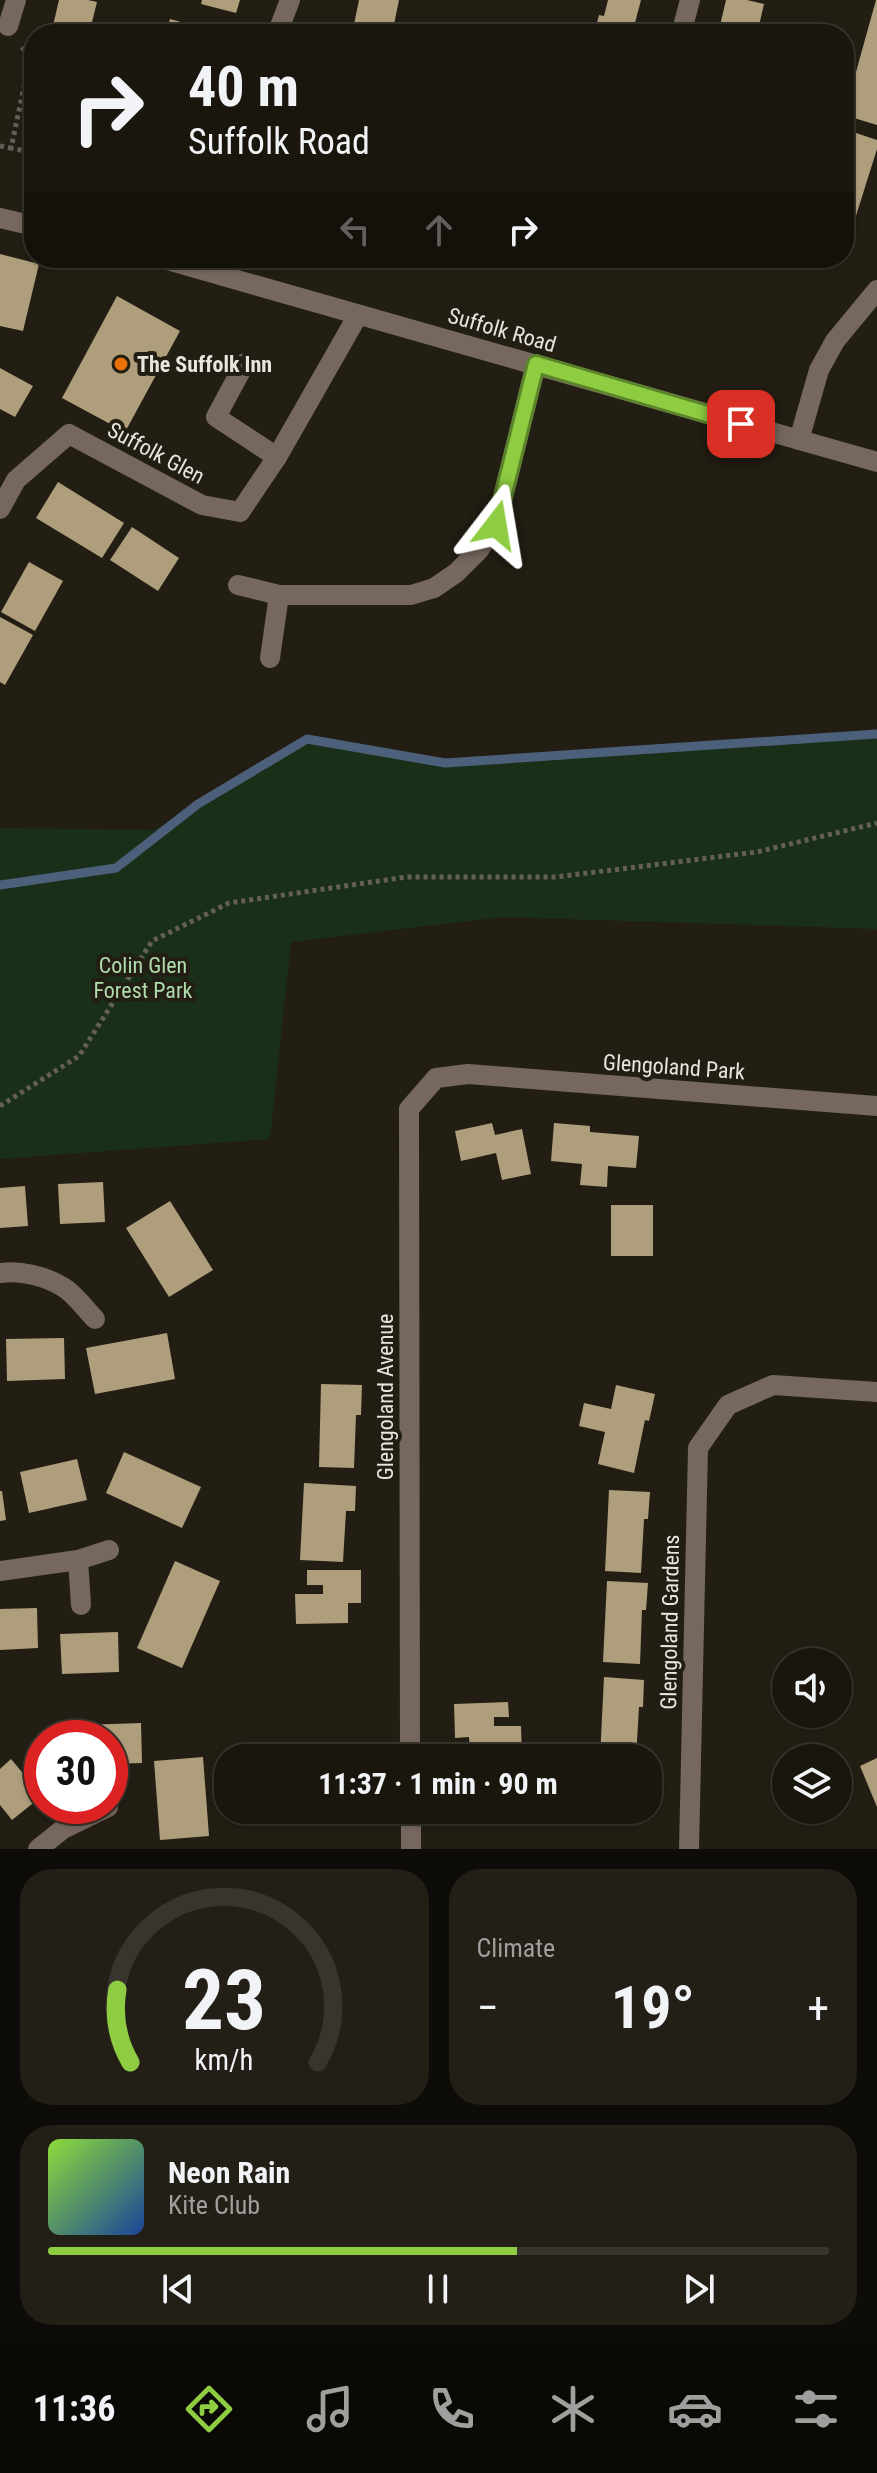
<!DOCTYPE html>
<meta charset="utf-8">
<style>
body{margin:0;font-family:"Roboto Condensed",sans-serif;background:#231f17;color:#f1f3f6;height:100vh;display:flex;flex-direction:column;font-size:30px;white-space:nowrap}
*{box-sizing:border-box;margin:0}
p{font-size:26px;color:#9f9f9e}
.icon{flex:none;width:44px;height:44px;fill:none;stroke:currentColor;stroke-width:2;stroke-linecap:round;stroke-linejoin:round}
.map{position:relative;height:1849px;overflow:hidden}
.panel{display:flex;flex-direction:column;gap:20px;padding:20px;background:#0e0c08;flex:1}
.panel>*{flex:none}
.banner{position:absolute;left:24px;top:24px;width:830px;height:244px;border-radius:32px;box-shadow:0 2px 6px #0004,0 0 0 2px #38352e;background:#1a160e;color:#f1f3f6;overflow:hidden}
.buttons{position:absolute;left:772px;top:1648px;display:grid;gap:16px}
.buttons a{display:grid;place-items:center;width:80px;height:80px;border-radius:50%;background:#1a160e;box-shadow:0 2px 6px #0004,0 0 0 2px #38352e;font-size:40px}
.speed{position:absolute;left:24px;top:1720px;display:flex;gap:16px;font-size:40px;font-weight:700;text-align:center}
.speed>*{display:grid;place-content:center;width:104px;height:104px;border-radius:50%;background:#1a160e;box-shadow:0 2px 6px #0004,0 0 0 2px #38352e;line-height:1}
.speed .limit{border:12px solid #d22;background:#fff;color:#111}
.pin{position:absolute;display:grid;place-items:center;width:68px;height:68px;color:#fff;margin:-34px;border-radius:16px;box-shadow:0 4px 12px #0006}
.me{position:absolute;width:88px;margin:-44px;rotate:14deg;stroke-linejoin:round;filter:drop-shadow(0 0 6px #0008)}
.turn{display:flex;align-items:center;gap:28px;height:168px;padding:0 32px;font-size:36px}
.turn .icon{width:104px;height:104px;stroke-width:2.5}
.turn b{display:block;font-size:56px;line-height:68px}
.lanes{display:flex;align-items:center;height:76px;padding:0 32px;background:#0003;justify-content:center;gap:40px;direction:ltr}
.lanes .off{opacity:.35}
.big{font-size:60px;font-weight:700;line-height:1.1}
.panel .tile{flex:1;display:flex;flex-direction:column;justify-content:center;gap:12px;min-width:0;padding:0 28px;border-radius:32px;background:#231f17}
.panel .dial{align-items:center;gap:0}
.dial svg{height:208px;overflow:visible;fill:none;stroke:#38352e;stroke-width:7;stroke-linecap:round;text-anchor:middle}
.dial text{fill:#f1f3f6;stroke:none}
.song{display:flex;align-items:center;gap:24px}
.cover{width:96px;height:96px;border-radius:12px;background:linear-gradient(135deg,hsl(90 70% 55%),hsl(220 70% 35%))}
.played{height:8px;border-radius:4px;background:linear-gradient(90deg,#8ecd42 60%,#38352e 60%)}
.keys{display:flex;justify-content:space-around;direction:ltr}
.heat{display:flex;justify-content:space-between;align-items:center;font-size:44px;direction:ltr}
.panel .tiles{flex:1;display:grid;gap:20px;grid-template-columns:1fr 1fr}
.tile:last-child{grid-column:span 2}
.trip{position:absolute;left:214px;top:1744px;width:448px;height:80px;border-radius:32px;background:#1a160e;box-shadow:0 2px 6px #0004,0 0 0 2px #38352e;font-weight:700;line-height:80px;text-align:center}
.menu{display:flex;height:128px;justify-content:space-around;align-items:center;background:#0a0906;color:#9f9f9e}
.menu .icon{width:56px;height:56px}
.menu .on{color:#8ecd42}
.menu b{font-size:36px;color:#f1f3f6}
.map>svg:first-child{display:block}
.park{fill:#1a2f18}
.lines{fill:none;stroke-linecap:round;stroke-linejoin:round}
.stream{stroke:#4d607b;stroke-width:9}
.building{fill:#af9e7c}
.path{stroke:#656057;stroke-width:5;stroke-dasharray:4 4;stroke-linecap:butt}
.minor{stroke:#76685f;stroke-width:20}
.route-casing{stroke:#5c852b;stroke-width:20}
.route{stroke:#8ecd42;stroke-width:14}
.food-dot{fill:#e8710a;stroke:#231e13;stroke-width:3}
.labels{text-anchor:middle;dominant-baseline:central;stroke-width:8;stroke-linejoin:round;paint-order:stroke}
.street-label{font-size:22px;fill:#e8e5de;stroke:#231e13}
.poi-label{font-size:22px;font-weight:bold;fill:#e8e5de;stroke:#231e13;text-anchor:start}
.park-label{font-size:22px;fill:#b0dcac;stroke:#231e13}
</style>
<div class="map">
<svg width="877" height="1849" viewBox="0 0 877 1849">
<rect width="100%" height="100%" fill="#231e13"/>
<!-- park -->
<path class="park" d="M877,734v195l-374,-12 -212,25 -21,197 -270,20v-331l154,2 153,-91 138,24z"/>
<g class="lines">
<!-- stream -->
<path class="stream" d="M0,885l116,-17 82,-64 109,-65 138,24 432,-29"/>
</g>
<!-- building -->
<g class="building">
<path d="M59,0h29l9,2 -8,32h-38z"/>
<path d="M202,0h38l-4,13 -35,-9z"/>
<path d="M359,0h40l-7,34h-40z"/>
<path d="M608,0h33l-9,34h-38l5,-19 5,1z"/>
<path d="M726,0h21l17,4 -7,30h-39z"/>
<path d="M876,0h1v125l-33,-10z"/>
<path d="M170,19l33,9 -1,6h-36z"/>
<path d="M33,105h1v39l-10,-2z"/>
<path d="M844,129l33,11v9l-22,70 -11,-3z"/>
<path d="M0,254l39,10 -16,67 -23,-5z"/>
<path d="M117,296l63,35 -55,101 -63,-34z"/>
<path d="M0,368l33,18 -18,31 -15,-8z"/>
<path d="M58,482l66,41 -22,35 -66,-40z"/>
<path d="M132,527l47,31 -21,33 -48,-31z"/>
<path d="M29,562l34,19 -28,50 -34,-19z"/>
<path d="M0,617l33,18 -28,50 -5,-3z"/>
<path d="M492,1123l3,12 27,-6 9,45 -29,6 -6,-27 -35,8 -6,-30z"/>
<path d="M554,1123l36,3v6l49,4 -3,32 -28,-2 -1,21 -27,-2 2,-21 -31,-3z"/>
<path d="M103,1182l2,40 -45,2 -2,-40z"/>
<path d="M25,1186l3,40 -28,2v-40z"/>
<path d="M170,1201l43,69 -44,27 -43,-69z"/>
<rect x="611" y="1205" width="42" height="51"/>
<path d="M167,1333l8,46 -80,15 -9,-46z"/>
<path d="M64,1338l1,41 -58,2 -1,-42z"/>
<path d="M321,1384l41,1 -1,30h-5l-2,53 -35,-1z"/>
<path d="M616,1385l39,9 -6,27 -4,-1 -11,53 -36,-9 7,-32 -26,-6 5,-23 27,6z"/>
<path d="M124,1452l77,35 -19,41 -76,-35z"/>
<path d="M77,1459l10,41 -58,13 -9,-41z"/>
<path d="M304,1483l52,3 -1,25h-9l-3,51 -43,-2z"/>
<path d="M609,1490l41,2 -2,27h-4l-3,54 -36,-2z"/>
<path d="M0,1491h2l4,29 -6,1z"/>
<path d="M175,1561l45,20 -38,87 -45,-20z"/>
<path d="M307,1570h54v33h-13v20l-52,1 -1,-30h28v-9h-16z"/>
<path d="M607,1581l41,2 -2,27h-4l-2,54 -37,-2z"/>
<path d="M37,1608l1,40 -38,2v-41z"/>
<path d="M118,1632l1,40 -57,2 -2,-40z"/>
<path d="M604,1677l40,3 -1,27h-4l-3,51h-36z"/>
<path d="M508,1702l1,15h-15v9h27l1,29 -52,2 -1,-20 -14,1 -1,-34z"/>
<path d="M141,1723l1,40 -32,1v-26h-26l-1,-13z"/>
<path d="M203,1757l6,79 -49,4 -6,-79z"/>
<path d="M877,1758v49l-17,-41z"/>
<path d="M11,1759l31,37 -30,24 -12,-15v-36z"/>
</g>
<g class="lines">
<!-- path -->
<g class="path">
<path d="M22,47l8,12 -19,89 23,5"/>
<path d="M0,146l11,2"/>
<path d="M0,1106l79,-50 73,-115 77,-38 177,-26h150l201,-25 120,-29"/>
</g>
<!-- minor -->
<g class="minor">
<path d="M8,26l8,-26"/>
<path d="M277,34l13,-34"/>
<path d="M681,34l9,-34"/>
<path d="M0,218l34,8"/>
<path d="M160,258l717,204"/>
<path d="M245,363l-29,54 61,40"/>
<path d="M799,440l20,-70 16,-29 42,-51"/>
<path d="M0,509l16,-29 53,-46 133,71 38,7 37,-55 81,-142"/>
<path d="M238,585l41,10h132l23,-7 22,-15 23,-23 17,-25 40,-161"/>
<path d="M270,658l9,-63"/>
<path d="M0,1273c20,-3 45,3 63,14 12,7 22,22 32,32"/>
<path d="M78,1560l3,45"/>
<path d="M0,1571l78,-11 31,-10"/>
<path d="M410,1758l-1,-649 27,-31 32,-4 409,32"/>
<path d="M411,1810v39"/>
<path d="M38,1849l25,-20 45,-22"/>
<path d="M689,1849l9,-401 30,-43 45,-20 104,7"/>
</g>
</g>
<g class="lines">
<!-- route casing -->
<g class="route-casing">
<path id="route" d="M496,525l40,-161 205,60"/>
</g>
<!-- route -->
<use href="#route" class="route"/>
</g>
<!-- markers -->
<circle class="food-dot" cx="121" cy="364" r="8"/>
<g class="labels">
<!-- street labels -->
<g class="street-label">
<text transform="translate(502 330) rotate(16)">Suffolk Road</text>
<text transform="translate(156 453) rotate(28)">Suffolk Glen</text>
<text transform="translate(674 1067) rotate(4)">Glengoland Park</text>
<text transform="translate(385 1397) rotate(-90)">Glengoland Avenue</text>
<text transform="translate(670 1622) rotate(-89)">Glengoland Gardens</text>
</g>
<!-- poi labels -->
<g class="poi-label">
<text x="137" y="364">The Suffolk Inn</text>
</g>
<!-- park labels -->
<g class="park-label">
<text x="143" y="965">Colin Glen<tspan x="143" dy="25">Forest Park</tspan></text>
</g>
</g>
</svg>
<div class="buttons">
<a><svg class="icon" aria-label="sound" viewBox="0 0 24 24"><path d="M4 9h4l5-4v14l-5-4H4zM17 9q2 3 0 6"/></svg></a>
<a><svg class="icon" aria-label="layers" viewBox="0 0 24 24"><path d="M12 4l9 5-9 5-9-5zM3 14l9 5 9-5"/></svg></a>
</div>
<div class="speed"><div class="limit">30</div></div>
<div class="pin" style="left:741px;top:424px;background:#d93025"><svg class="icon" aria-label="arrive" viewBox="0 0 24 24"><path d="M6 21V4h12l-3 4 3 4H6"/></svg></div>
<svg class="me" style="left:496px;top:525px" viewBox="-20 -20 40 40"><path d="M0-17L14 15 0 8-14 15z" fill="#8ecd42" stroke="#fff" stroke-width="4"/></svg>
<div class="trip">11:37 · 1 min · 90 m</div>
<div class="banner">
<div class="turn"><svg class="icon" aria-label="right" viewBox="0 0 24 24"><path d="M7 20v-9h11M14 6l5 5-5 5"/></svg><div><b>40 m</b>Suffolk Road</div></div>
<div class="lanes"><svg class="icon off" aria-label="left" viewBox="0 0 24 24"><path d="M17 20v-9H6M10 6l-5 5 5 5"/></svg><svg class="icon off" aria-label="ahead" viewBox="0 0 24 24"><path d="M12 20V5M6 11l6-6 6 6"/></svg><svg class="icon" aria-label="right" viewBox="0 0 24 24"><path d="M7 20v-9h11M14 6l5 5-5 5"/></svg></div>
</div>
</div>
<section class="panel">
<div class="tiles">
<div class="tile dial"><svg viewBox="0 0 100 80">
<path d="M14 69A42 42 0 1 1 86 69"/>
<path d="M14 69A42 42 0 0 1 9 41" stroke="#8ecd42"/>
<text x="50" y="56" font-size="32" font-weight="700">23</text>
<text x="50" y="72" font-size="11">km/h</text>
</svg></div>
<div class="tile"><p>Climate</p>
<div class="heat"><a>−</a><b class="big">19°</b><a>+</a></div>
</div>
<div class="tile">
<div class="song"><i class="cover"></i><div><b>Neon Rain</b><p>Kite Club</p></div></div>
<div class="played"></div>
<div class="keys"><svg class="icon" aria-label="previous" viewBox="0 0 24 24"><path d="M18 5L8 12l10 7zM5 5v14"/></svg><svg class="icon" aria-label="pause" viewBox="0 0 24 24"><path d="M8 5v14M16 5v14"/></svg><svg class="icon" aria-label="next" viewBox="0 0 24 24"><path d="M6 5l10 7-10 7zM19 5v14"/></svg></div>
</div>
</div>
</section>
<nav class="menu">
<b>11:36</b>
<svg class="icon on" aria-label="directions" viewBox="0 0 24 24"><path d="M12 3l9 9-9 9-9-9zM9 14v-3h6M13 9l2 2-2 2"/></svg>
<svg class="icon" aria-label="music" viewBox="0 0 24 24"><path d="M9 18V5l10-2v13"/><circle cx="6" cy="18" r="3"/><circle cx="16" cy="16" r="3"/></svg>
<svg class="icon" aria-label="phone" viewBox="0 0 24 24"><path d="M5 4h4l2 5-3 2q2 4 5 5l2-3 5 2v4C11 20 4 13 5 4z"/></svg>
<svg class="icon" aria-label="climate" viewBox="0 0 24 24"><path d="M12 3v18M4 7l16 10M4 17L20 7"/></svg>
<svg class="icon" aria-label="car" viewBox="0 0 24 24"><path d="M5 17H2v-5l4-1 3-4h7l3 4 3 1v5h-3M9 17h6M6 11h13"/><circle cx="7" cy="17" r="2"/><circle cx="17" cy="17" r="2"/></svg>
<svg class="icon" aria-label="filters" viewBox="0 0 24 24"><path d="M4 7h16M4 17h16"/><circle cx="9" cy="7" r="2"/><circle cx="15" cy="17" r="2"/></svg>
</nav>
